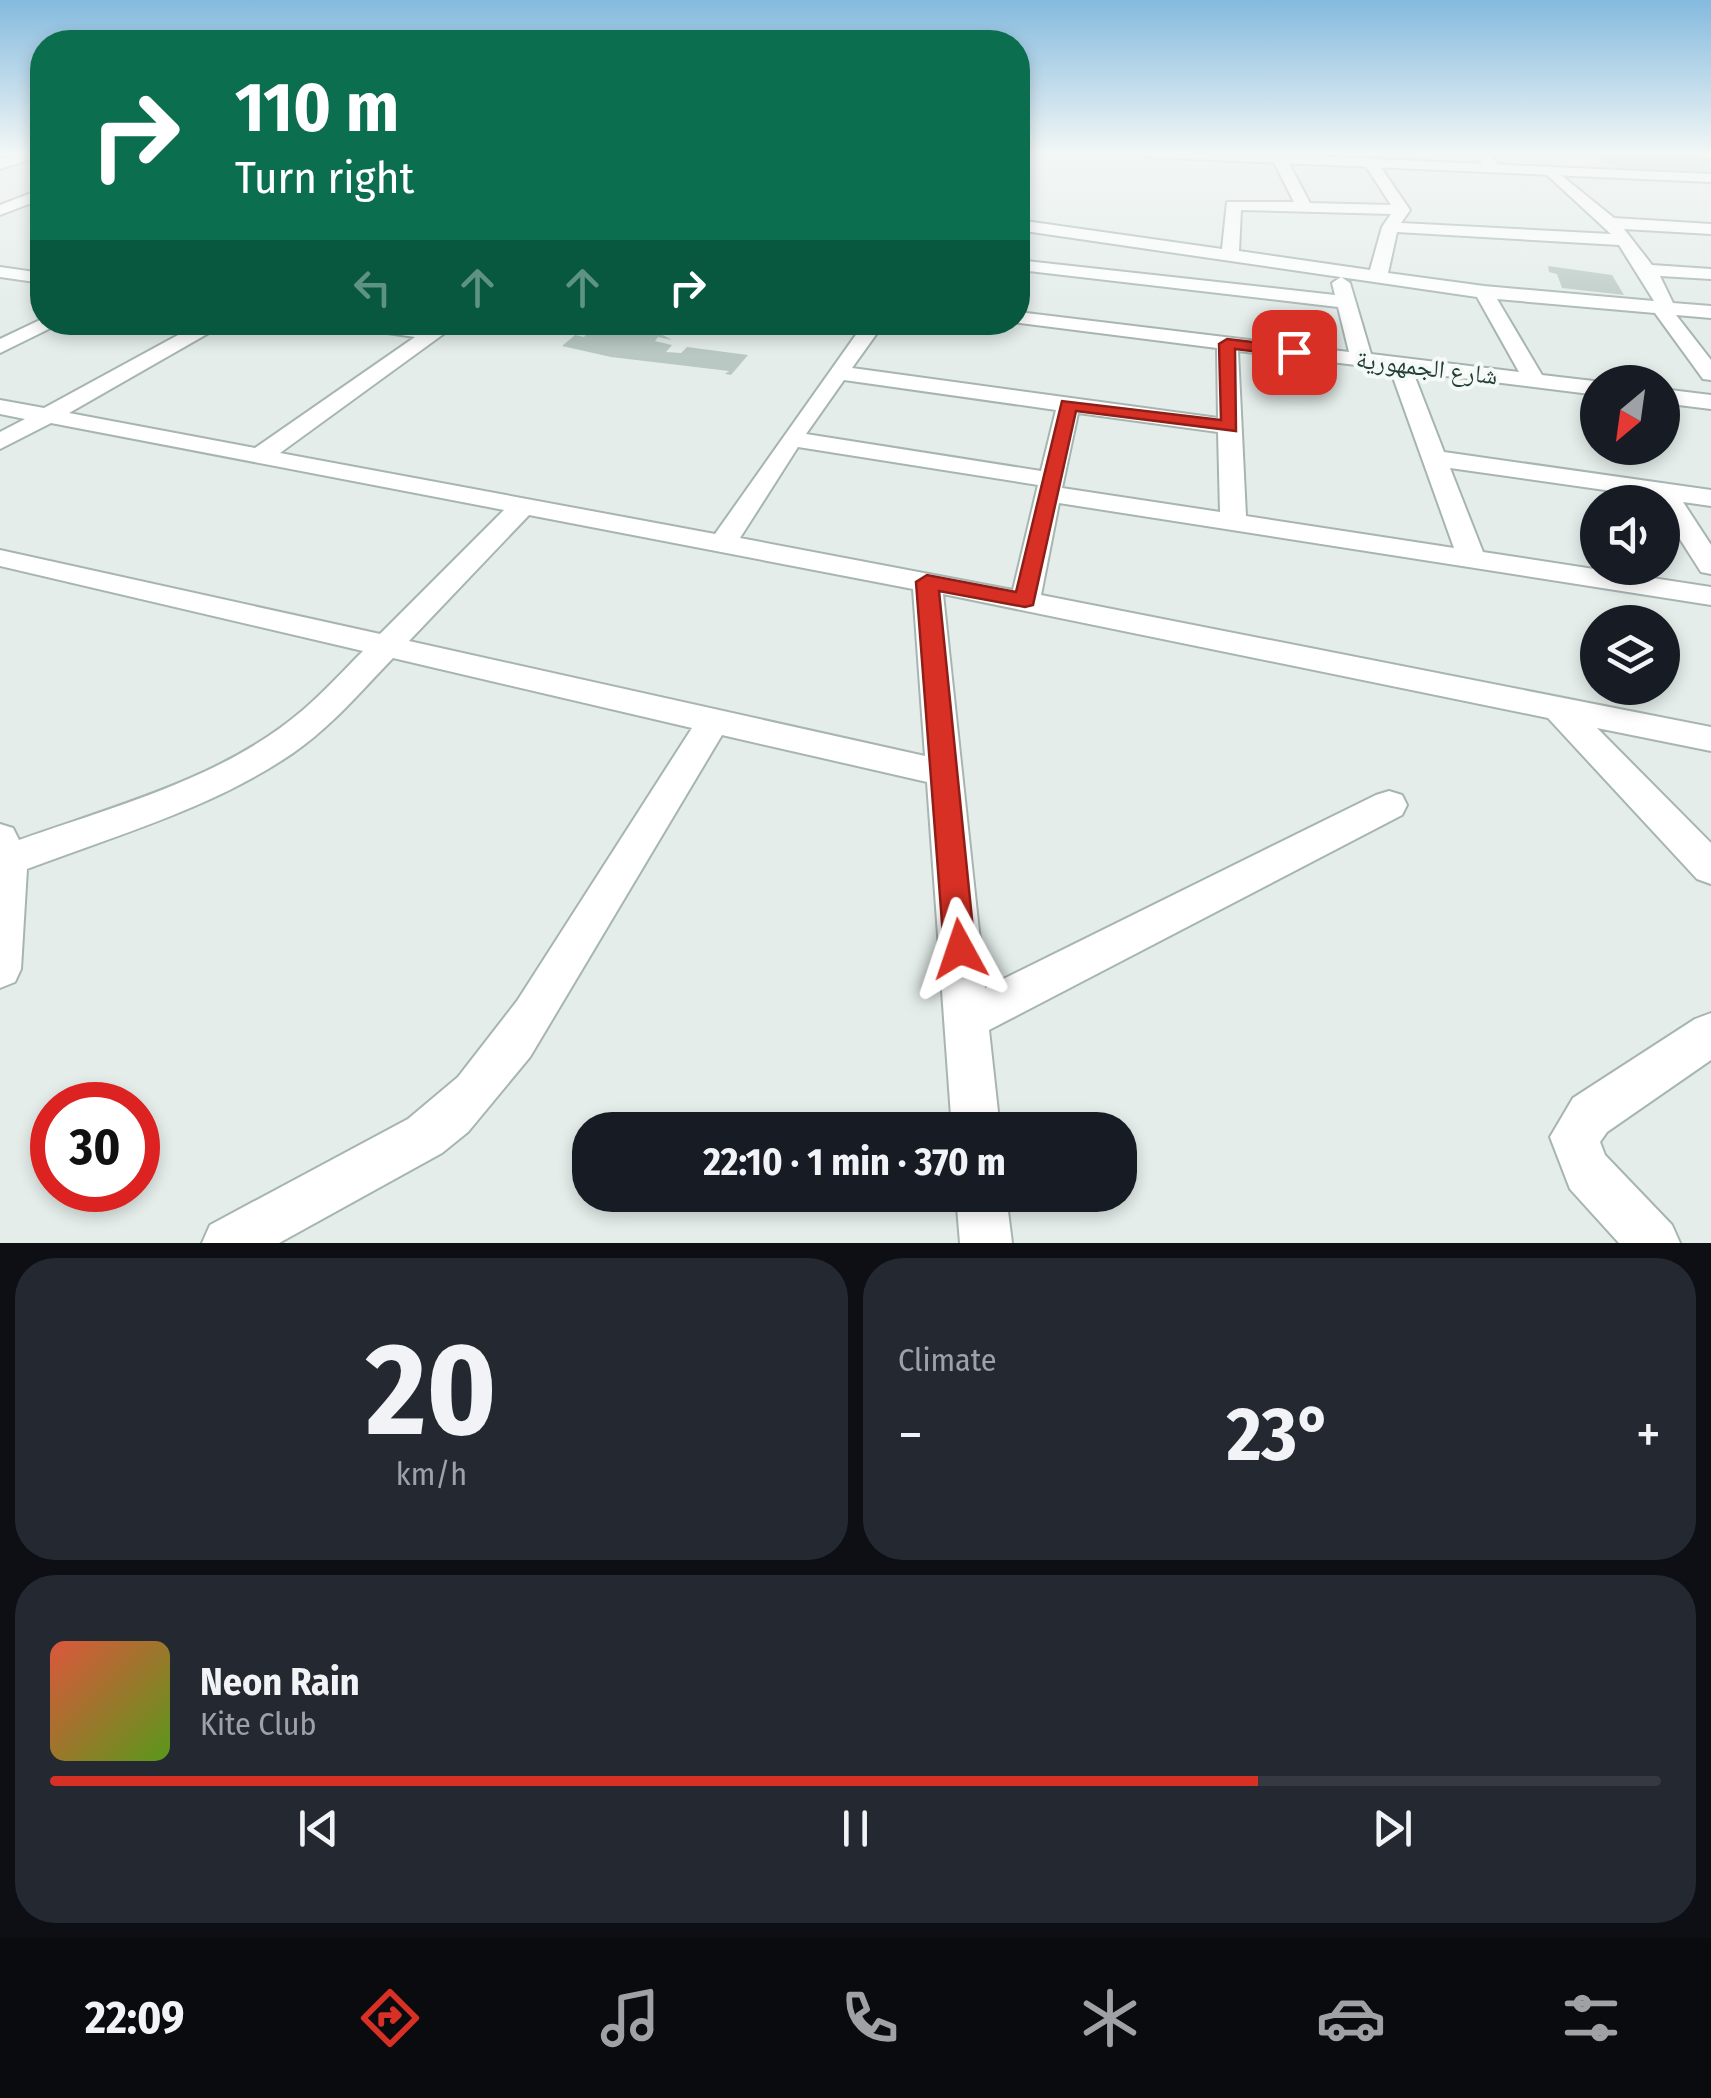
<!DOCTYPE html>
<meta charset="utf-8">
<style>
body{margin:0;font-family:"Fira Sans Condensed","Noto Naskh Arabic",sans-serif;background:#242831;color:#f1f3f6;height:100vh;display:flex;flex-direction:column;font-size:38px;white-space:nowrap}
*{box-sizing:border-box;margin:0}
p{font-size:32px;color:#9ea1a6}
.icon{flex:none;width:55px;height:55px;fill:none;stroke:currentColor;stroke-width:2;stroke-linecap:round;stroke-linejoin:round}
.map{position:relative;height:1243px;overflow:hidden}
.sheet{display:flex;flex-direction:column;gap:15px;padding:15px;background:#0d0f14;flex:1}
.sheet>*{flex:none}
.banner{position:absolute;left:30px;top:30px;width:1000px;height:305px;border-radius:40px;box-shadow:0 5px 15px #0003;background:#0b6e4f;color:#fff;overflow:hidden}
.needle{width:65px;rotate:209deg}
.controls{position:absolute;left:1580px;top:365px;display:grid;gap:20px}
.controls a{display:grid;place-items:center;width:100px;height:100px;border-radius:50%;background:#171b24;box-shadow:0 5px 15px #0003;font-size:50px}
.speed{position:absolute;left:30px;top:1082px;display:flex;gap:20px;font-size:50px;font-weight:700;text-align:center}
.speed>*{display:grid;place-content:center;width:130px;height:130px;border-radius:50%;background:#171b24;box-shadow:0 5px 15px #0003;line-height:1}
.speed .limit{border:15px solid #d22;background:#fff;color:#111}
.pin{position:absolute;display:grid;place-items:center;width:85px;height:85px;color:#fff;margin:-42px;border-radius:20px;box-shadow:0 5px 15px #0006}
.me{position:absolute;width:110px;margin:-55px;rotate:355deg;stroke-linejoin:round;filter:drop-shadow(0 0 8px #0008)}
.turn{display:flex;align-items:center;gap:35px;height:210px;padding:0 40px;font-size:45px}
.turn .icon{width:130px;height:130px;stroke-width:2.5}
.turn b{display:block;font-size:70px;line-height:85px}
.lanes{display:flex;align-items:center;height:95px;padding:0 40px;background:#0003;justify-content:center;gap:50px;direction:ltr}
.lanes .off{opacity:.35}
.big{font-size:75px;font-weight:700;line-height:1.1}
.sheet .tile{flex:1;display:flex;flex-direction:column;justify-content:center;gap:15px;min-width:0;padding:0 35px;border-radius:40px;background:#242831}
.sheet .dial{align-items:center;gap:0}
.dial b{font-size:130px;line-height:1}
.song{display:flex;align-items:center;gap:30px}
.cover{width:120px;height:120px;border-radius:15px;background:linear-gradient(135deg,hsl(10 70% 55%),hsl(90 70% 35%))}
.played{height:10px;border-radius:5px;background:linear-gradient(90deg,#d93025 75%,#363941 75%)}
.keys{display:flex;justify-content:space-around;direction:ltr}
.heat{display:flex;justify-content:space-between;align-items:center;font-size:55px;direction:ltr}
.sheet .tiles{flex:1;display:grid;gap:15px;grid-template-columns:1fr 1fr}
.tile:last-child{grid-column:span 2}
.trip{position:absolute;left:572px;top:1112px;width:565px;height:100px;border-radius:40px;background:#171b24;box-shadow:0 5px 15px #0003;font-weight:700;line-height:100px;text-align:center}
.tab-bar{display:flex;height:160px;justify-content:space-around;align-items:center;background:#090b0e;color:#9ea1a6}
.tab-bar .icon{width:70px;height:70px}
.tab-bar .active{color:#d93025}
.tab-bar b{font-size:45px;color:#f1f3f6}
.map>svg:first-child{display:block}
.green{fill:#bedec8}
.building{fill:#b9c8c3}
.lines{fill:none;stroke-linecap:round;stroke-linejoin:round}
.minor-casing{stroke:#a7b5b1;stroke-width:4}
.secondary-casing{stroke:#a3b9b2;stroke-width:4}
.minor{fill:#fff;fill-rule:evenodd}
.secondary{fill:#fff;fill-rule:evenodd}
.route{fill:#d93025;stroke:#8d1f18;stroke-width:2.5}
.labels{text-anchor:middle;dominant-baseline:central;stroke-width:8;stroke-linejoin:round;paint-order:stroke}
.far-street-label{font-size:25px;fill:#243f39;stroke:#f5faf7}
</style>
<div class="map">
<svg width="1711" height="1243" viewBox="0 0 1711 1243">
<rect width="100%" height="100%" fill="#e4edea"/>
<!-- green -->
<path class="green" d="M1594,153l112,2 5,2v15l-97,-4z"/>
<!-- building -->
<g class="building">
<path d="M1548,266l64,9 12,20 -62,-7 -5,-14 -8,-2z"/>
<path d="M596,324l71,5 -6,5 11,6 -14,-3 -3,4 17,4 -6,7 15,1 6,-6 61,8 -17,20 -6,-1 4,-3 -118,-14 -49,-11 13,-11 9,2z"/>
</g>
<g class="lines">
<!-- minor casing -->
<g class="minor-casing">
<g id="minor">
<path d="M23,153l19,2 -42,14v-9z"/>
<path d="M1473,153h15l14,16 -12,3z"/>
<path d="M1279,154l7,4 24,45 81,2 -28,-43 12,-3 35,51 -9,13 210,11 -65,-60v-6l5,-1 63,51 97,6v10l-87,-5 28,36 59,4v10l-51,-3 13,27 38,3v12l-35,-3 35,45v20l-8,-1 -48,-66 -158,-14 45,76 60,7h-4v13l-185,-23 31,80 267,38v16l-28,-4 28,43v29l-10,-2 -39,-61v-9l-8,-5 -204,-29 33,84 228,35v18l-652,-102 -18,92 670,132v24l-114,-23 114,115v41l-14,-5 -149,-161 -605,-124 42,394 391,-193 13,-4 13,4 5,10 -5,10 -413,215 11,100h-48l-25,-348 -205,-47 -192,322 -62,75 -26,21 -163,90h-77l8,-18 198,-106 50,-42 59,-76 175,-273 -299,-70c-32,33 -62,69 -100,95 -80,55 -176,82 -266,116l-6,100 -6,13 -15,6v-164l13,4 6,12c96,-34 205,-62 284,-130 21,-18 40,-39 60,-59l-363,-85v-16l380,84 124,-124 -453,-87 -51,26v-17l25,-13 -25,-5v-14l44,8 158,-86h26l-159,91 186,35 160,-111 -62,-9 -10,-6 86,5 7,-5h24l-180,131 435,81 150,-212h20l-33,46 366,50 -1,-70 -205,-26h6v-10l331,40 -11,-45 -318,-37v-8l6,-1 309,34 -3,-12 9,-6 9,6 21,71 148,18 -42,-75 -459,-67v-10l204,29 5,-47h67l-22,-44zM1241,210l150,4 -9,13 -12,43 -131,-19zM1397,232l222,13 35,56 -170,-15 -96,-13zM1238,351l152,18 64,179 -208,-32zM844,380l212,30 -15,61 -235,-37zM1078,413l140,19 2,80 -158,-24zM798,447l240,38 -25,105 -273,-52zM529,515l384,74 12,167 -516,-115z"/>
<path d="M42,189v10l-42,16v-10z"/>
<path d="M0,267l42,6v10l-42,-6z"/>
<path d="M42,319v3h21l-63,31v-14z"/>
<path d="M1662,389l49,6v14l-49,-6z"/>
<path d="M1711,1013v47l-104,72 -7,10 5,13 67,70 8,18h-61l-49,-54 -20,-52 23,-39 122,-79z"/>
<path d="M956,1195h50l6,48h-52z"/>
</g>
</g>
<!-- secondary casing -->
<g class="secondary-casing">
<path id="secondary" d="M1140,153h100l471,21v8l-564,-25z"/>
</g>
<!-- minor -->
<use href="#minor" class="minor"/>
<!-- secondary -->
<use href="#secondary" class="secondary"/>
</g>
<!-- sky -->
<linearGradient id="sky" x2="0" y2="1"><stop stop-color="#84bade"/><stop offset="0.47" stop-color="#f3f7f6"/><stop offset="1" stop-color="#f3f7f6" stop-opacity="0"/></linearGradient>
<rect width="1711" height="327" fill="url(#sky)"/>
<!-- route -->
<path class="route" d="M1227,339l67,8 8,5 -8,4 -59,-7 1,82 -160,-20 -43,194 -8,2 -86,-16 36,358 -4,10 -11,4 -11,-4 -5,-10 -28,-367 11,-7 89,17 46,-191 159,19 -2,-76z"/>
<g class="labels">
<!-- far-street labels -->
<g class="far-street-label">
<text transform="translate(1427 368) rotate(7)">شارع الجمهورية</text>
</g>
</g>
</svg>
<div class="controls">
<a><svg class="needle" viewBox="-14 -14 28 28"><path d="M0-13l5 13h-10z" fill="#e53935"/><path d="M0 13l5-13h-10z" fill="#9ea1a6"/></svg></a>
<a><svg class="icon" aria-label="sound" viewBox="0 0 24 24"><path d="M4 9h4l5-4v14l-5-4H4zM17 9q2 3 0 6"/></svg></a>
<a><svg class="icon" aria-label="layers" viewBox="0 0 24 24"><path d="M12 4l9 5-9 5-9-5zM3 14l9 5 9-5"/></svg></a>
</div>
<div class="speed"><div class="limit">30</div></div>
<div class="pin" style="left:1294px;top:352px;background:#d93025"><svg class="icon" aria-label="arrive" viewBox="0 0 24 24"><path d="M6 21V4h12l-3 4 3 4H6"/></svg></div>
<svg class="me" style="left:960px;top:949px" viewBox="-20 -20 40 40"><path d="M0-17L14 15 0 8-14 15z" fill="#d93025" stroke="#fff" stroke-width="4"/></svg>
<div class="trip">22:10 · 1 min · 370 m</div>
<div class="banner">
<div class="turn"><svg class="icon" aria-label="right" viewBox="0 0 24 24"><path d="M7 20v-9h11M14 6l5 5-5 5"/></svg><div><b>110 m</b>Turn right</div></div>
<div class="lanes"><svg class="icon off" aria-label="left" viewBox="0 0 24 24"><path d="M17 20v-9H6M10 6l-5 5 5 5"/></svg><svg class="icon off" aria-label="ahead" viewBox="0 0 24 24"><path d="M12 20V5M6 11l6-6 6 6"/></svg><svg class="icon off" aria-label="ahead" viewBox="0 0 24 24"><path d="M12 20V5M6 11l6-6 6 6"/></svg><svg class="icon" aria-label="right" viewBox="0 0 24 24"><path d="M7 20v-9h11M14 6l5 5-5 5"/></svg></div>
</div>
</div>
<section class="sheet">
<div class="tiles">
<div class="tile dial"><b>20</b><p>km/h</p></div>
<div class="tile"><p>Climate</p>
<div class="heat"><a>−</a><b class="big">23°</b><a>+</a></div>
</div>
<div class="tile">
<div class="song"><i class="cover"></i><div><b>Neon Rain</b><p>Kite Club</p></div></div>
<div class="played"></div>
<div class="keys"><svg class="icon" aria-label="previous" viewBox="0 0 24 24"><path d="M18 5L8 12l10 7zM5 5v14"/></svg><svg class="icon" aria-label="pause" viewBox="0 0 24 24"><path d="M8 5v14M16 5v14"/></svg><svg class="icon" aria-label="next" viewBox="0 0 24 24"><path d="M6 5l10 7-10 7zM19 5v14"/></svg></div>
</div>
</div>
</section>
<nav class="tab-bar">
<b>22:09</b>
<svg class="icon active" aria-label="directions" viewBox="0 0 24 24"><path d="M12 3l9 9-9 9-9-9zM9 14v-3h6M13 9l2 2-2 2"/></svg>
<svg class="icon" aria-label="music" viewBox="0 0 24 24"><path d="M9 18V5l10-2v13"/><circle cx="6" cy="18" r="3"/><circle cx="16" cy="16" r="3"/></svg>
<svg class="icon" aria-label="phone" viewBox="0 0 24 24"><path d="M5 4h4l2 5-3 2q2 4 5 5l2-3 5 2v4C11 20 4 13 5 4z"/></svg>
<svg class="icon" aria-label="climate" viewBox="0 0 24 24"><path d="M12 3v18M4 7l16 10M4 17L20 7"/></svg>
<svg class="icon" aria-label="car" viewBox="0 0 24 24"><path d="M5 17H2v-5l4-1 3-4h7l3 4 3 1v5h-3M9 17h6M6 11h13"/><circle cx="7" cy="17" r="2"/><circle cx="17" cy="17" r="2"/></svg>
<svg class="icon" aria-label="filters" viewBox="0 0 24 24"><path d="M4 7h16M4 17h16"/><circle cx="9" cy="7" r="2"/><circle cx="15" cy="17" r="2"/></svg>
</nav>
